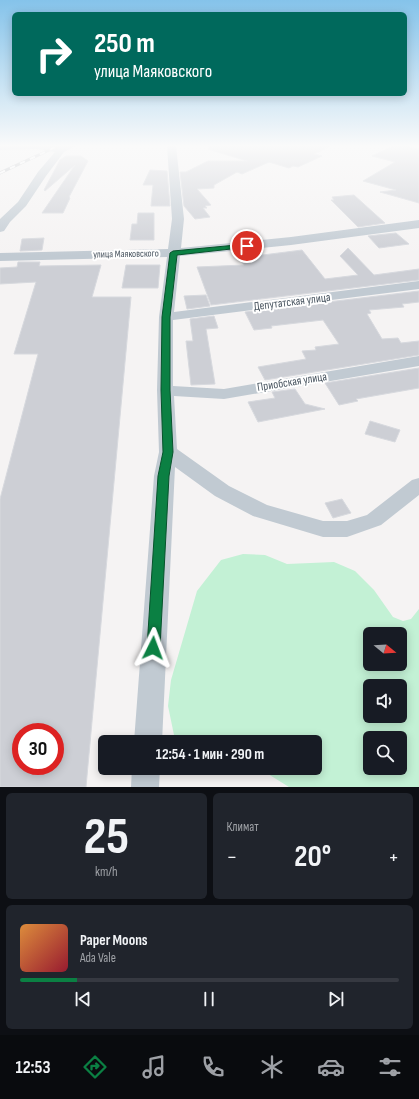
<!DOCTYPE html>
<html lang="ru">
<meta charset="utf-8">
<style>
body{margin:0;font-family:"Sofia Sans Condensed",sans-serif;background:#20242c;color:#f1f3f6;height:100vh;display:flex;flex-direction:column;font-size:15px;white-space:nowrap}
*{box-sizing:border-box;margin:0}
p{font-size:13px;color:#9ea1a6}
.icon{flex:none;width:22px;height:22px;fill:none;stroke:currentColor;stroke-width:2;stroke-linecap:round;stroke-linejoin:round}
.map{position:relative;height:787px;overflow:hidden}
.sheet{display:flex;flex-direction:column;gap:6px;padding:6px;background:#0d0f14;flex:1}
.sheet>*{flex:none}
.top-card{position:absolute;left:12px;top:12px;width:395px;height:84px;border-radius:6px;box-shadow:0 2px 10px #0003;background:#00695c;color:#fff;overflow:hidden}
.needle{width:26px;rotate:108deg}
.controls{position:absolute;left:363px;top:627px;display:grid;gap:8px}
.controls a{display:grid;place-items:center;width:44px;height:44px;border-radius:6px;background:#171b24;box-shadow:0 2px 10px #0003;font-size:20px}
.speed{position:absolute;left:12px;top:723px;display:flex;gap:8px;font-size:20px;font-weight:700;text-align:center}
.speed>*{display:grid;place-content:center;width:52px;height:52px;border-radius:50%;background:#171b24;box-shadow:0 2px 10px #0003;line-height:1}
.speed .limit{border:6px solid #d22;background:#fff;color:#111}
.pin{position:absolute;display:grid;place-items:center;width:34px;height:34px;color:#fff;margin:-17px;border:2px solid #fff;border-radius:50%;box-shadow:0 1px 4px #0007}
.me{position:absolute;width:44px;margin:-22px;rotate:3deg;stroke-linejoin:round;filter:drop-shadow(0 0 3px #0008)}
.turn{display:flex;align-items:center;gap:14px;height:84px;padding:0 16px;font-size:18px}
.turn .icon{width:52px;height:52px;stroke-width:2.5}
.turn b{display:block;font-size:28px;line-height:34px}
.big{font-size:30px;font-weight:700;line-height:1.1}
.sheet .tile{flex:1;display:flex;flex-direction:column;justify-content:center;gap:6px;min-width:0;padding:0 14px;border-radius:6px;background:#20242c}
.sheet .dial{align-items:center;gap:0}
.dial b{font-size:52px;line-height:1}
.song{display:flex;align-items:center;gap:12px}
.cover{width:48px;height:48px;border-radius:6px;background:linear-gradient(135deg,hsl(30 70% 55%),hsl(350 70% 35%))}
.played{height:4px;border-radius:2px;background:linear-gradient(90deg,#0b8043 15%,#363941 15%)}
.keys{display:flex;justify-content:space-around;direction:ltr}
.heat{display:flex;justify-content:space-between;align-items:center;font-size:22px;direction:ltr}
.sheet .tiles{flex:1;display:grid;gap:6px;grid-template-columns:1fr 1fr}
.tile:last-child{grid-column:span 2}
.trip{position:absolute;left:98px;top:735px;width:224px;height:40px;border-radius:6px;background:#171b24;box-shadow:0 2px 10px #0003;font-weight:700;line-height:40px;text-align:center}
.tab-bar{display:flex;height:64px;justify-content:space-around;align-items:center;background:#090b0e;color:#9ea1a6}
.tab-bar .icon{width:28px;height:28px}
.tab-bar .current{color:#0b8043}
.tab-bar b{font-size:18px;color:#f1f3f6}
.map>svg:first-child{display:block}
.green{fill:#c3f1d5;fill-rule:evenodd}
.building{fill:#cdcfd5;stroke:#d7d9de;fill-rule:evenodd}
.lines{fill:none;stroke-linecap:round;stroke-linejoin:round}
.minor{fill:#c1cad2;fill-rule:evenodd}
.rail-casing{stroke:#b5b8bd;stroke-width:3}
.rail{stroke:#fff;stroke-width:2;stroke-dasharray:5.5;stroke-linecap:butt}
.route{fill:#0b8043;stroke:#07532c}
.labels{text-anchor:middle;dominant-baseline:central;stroke-width:4;stroke-linejoin:round;paint-order:stroke}
.far-street-label{font-size:10px;fill:#4a5661;stroke:#fff}
.street-label{font-size:12px;fill:#4a5661;stroke:#fff}
</style>
<div class="map">
<svg width="419" height="787" viewBox="0 0 419 787">
<rect width="100%" height="100%" fill="#f5f3f3"/>
<!-- green -->
<path class="green" d="M243,554l22,1 22,9 47,-2 21,9 19,19 19,27 10,4 8,-2 8,-10v178h-130l-29,-18 -4,-1h59v-26h-135l-6,-7 -6,-29 3,-26 26,-89 24,-31zM370,634h30v30h-30zM370,686h30v30h-30zM370,738h30v30h-30z"/>
<!-- building -->
<g class="building">
<path d="M209,146h122l-17,8 8,2 -24,11 -5,-1 -4,2 -20,-6 -27,12 -5,-2 -23,13v3l-17,1 14,16 -6,1 2,2h-4l7,9 -15,2 -11,-13 -4,-34h6l22,-11h39l-39,-12z"/>
<path d="M393,146h12l14,3v54l-39,-11 16,-2 -33,-9 32,-19 -23,-6z"/>
<path d="M66,156h15l7,5 -19,36 1,1 -7,15h-21l33,-48 -30,26 -1,-1 16,-30z"/>
<path d="M150,170l17,1 3,35h-19l2,-21h-10z"/>
<path d="M354,195l31,28 -27,4 -27,-27h3l-2,-3z"/>
<path d="M138,213h16v27h-24l2,-16h5z"/>
<path d="M396,233l13,11 -30,4 -11,-12z"/>
<path d="M44,238l-2,12 -22,1 2,-12z"/>
<path d="M348,248l26,27 45,-6v11l-208,25 -14,-38 47,-2 -5,-7 63,-8 23,29 33,-4 -18,-19z"/>
<path d="M18,262h22l-1,4 62,-1 -9,32h39l-45,490h-86v-288l38,-145h-24l22,-72 -36,2v-16l17,-1zM21,732h34v34h-34z"/>
<path d="M126,265h34l-2,23h-36z"/>
<path d="M419,291v11l-17,2 2,3 -35,3 2,3 -4,1 15,25 16,-1 3,5 18,-2v14l-154,25 -7,-13 48,-8 -4,-8 14,-1 -1,-3 24,-3 -16,-24 -52,6 1,2 -18,2 -9,-18z"/>
<path d="M206,295l4,11 -23,3 -3,-13z"/>
<path d="M214,316l4,12 -12,1 9,55 -24,1 -5,-44h7l-3,-22z"/>
<path d="M419,368v20l-63,11 2,2 -19,4 -14,-22z"/>
<path d="M295,389l10,15 20,5 -67,13 -10,-20 27,-4 -3,-6z"/>
<path d="M370,421l30,9 -5,12 -30,-8z"/>
<path d="M342,499l9,14 -18,5 -8,-15z"/>
</g>
<g class="lines">
<!-- minor -->
<g class="minor">
<path d="M0,146h75l-11,6 -18,24 -20,30 -16,16 -6,9 -4,1v-13l18,-17 20,-30 17,-20 -18,-3 -37,1z"/>
<path d="M167,146h9l8,73 -3,29 110,-11 128,-17v8l-128,17 -111,11 -6,56 245,-31v8l-246,31v66l51,3 195,-33v10l-195,33 -50,-3 3,53 52,37 38,19 56,16h24l20,-6 45,-35 7,-2v17l-38,30 -34,12h-24l-70,-21 -38,-20 -40,-29 -13,275h-28l20,-266 5,-24 -2,-62 2,-73 8,-60 -167,4v-8l168,-4 4,-30z"/>
<path d="M132,768h28l-1,19h-28z"/>
</g>
<!-- rail casing -->
<g class="rail-casing">
<path id="rail" d="M0,173l58,-27"/>
</g>
<!-- rail -->
<use href="#rail" class="rail"/>
</g>
<!-- sky -->
<linearGradient id="sky" x2="0" y2="1"><stop stop-color="#85c3ea"/><stop offset="0.57" stop-color="#fafafa"/><stop offset="1" stop-color="#fafafa" stop-opacity="0"/></linearGradient>
<rect width="419" height="256" fill="url(#sky)"/>
<!-- route -->
<path class="route" d="M247,244l3,2 -1,1 -72,8 -7,62v73l3,62 -4,24 -9,172 -2,4 -5,2 -4,-2 -2,-4 11,-172 5,-24 -2,-62 1,-73 8,-64 3,-2z"/>
<g class="labels">
<!-- far-street labels -->
<g class="far-street-label">
<text transform="translate(126 254) rotate(-1)">улица Маяковского</text>
</g>
<!-- street labels -->
<g class="street-label">
<text transform="translate(292 302) rotate(-7)">Депутатская улица</text>
<text transform="translate(292 382) rotate(-9)">Приобская улица</text>
</g>
</g>
</svg>
<div class="controls">
<a><svg class="needle" viewBox="-14 -14 28 28"><path d="M0-13l5 13h-10z" fill="#e53935"/><path d="M0 13l5-13h-10z" fill="#9ea1a6"/></svg></a>
<a><svg class="icon" aria-label="sound" viewBox="0 0 24 24"><path d="M4 9h4l5-4v14l-5-4H4zM17 9q2 3 0 6"/></svg></a>
<a><svg class="icon" aria-label="search" viewBox="0 0 24 24"><circle cx="10" cy="10" r="6"/><path d="M15 15l6 6"/></svg></a>
</div>
<div class="speed"><div class="limit">30</div></div>
<div class="pin" style="left:247px;top:246px;background:#d93025"><svg class="icon" aria-label="arrive" viewBox="0 0 24 24"><path d="M6 21V4h12l-3 4 3 4H6"/></svg></div>
<svg class="me" style="left:153px;top:648px" viewBox="-20 -20 40 40"><path d="M0-17L14 15 0 8-14 15z" fill="#0b8043" stroke="#fff" stroke-width="4"/></svg>
<div class="trip">12:54 · 1 мин · 290 m</div>
<div class="top-card">
<div class="turn"><svg class="icon" aria-label="right" viewBox="0 0 24 24"><path d="M7 20v-9h11M14 6l5 5-5 5"/></svg><div><b>250 m</b>улица Маяковского</div></div>
</div>
</div>
<section class="sheet">
<div class="tiles">
<div class="tile dial"><b>25</b><p>km/h</p></div>
<div class="tile"><p>Климат</p>
<div class="heat"><a>−</a><b class="big">20°</b><a>+</a></div>
</div>
<div class="tile">
<div class="song"><i class="cover"></i><div><b>Paper Moons</b><p>Ada Vale</p></div></div>
<div class="played"></div>
<div class="keys"><svg class="icon" aria-label="previous" viewBox="0 0 24 24"><path d="M18 5L8 12l10 7zM5 5v14"/></svg><svg class="icon" aria-label="pause" viewBox="0 0 24 24"><path d="M8 5v14M16 5v14"/></svg><svg class="icon" aria-label="next" viewBox="0 0 24 24"><path d="M6 5l10 7-10 7zM19 5v14"/></svg></div>
</div>
</div>
</section>
<nav class="tab-bar">
<b>12:53</b>
<svg class="icon current" aria-label="directions" viewBox="0 0 24 24"><path d="M12 3l9 9-9 9-9-9zM9 14v-3h6M13 9l2 2-2 2"/></svg>
<svg class="icon" aria-label="music" viewBox="0 0 24 24"><path d="M9 18V5l10-2v13"/><circle cx="6" cy="18" r="3"/><circle cx="16" cy="16" r="3"/></svg>
<svg class="icon" aria-label="phone" viewBox="0 0 24 24"><path d="M5 4h4l2 5-3 2q2 4 5 5l2-3 5 2v4C11 20 4 13 5 4z"/></svg>
<svg class="icon" aria-label="climate" viewBox="0 0 24 24"><path d="M12 3v18M4 7l16 10M4 17L20 7"/></svg>
<svg class="icon" aria-label="car" viewBox="0 0 24 24"><path d="M5 17H2v-5l4-1 3-4h7l3 4 3 1v5h-3M9 17h6M6 11h13"/><circle cx="7" cy="17" r="2"/><circle cx="17" cy="17" r="2"/></svg>
<svg class="icon" aria-label="filters" viewBox="0 0 24 24"><path d="M4 7h16M4 17h16"/><circle cx="9" cy="7" r="2"/><circle cx="15" cy="17" r="2"/></svg>
</nav>
